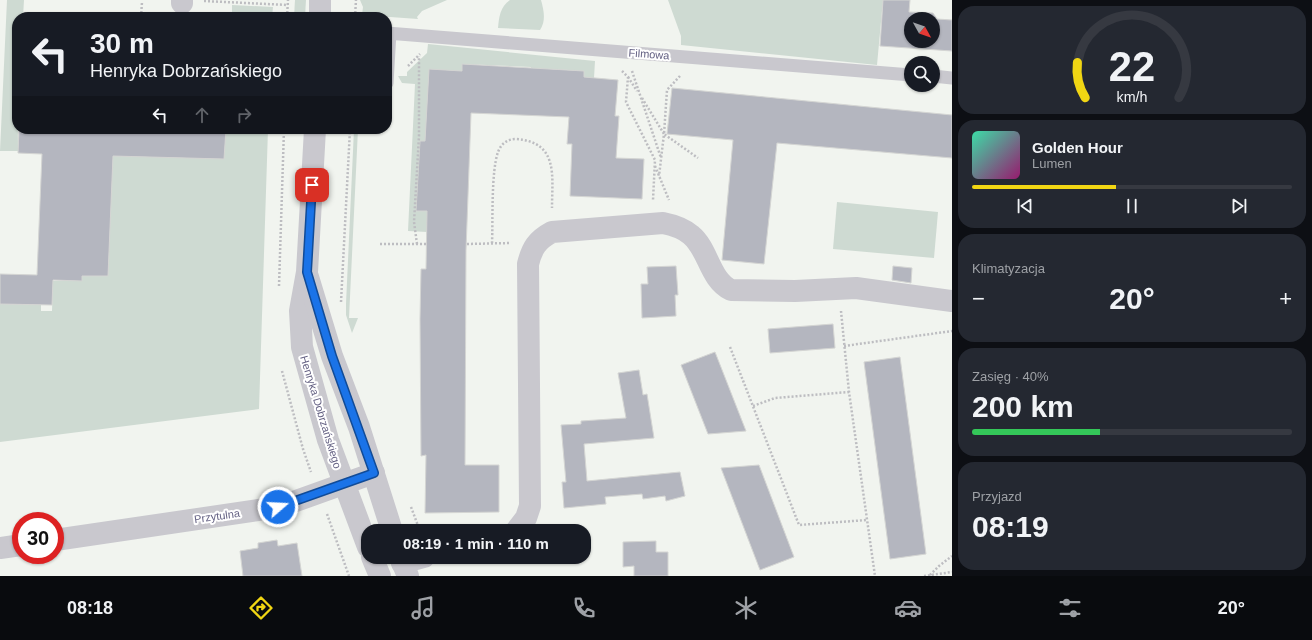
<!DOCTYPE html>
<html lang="pl">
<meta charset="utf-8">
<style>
body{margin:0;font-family:Helvetica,sans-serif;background:#242831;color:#f1f3f6;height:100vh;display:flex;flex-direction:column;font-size:15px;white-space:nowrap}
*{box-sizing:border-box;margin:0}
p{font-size:13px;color:#9ea1a6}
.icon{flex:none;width:22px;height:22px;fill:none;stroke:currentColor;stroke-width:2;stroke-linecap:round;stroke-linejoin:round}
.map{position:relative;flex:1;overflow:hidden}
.panel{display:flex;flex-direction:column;gap:6px;padding:6px;background:#0d0f14;width:360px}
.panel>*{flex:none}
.banner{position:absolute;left:12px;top:12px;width:380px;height:122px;border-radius:16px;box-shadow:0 1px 3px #0004;background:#171b24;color:#f1f3f6;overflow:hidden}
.needle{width:26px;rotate:130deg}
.buttons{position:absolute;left:904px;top:12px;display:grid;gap:8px}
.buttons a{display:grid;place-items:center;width:36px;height:36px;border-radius:50%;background:#171b24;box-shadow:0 1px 3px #0004;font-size:20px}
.speed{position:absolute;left:12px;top:512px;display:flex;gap:8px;font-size:20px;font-weight:700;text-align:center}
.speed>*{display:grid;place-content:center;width:52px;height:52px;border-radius:50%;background:#171b24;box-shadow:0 1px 3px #0004;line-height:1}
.speed .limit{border:6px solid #d22;background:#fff;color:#111}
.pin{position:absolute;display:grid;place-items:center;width:34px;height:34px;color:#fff;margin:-17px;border-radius:8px;box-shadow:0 2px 6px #0006}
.me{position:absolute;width:44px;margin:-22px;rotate:71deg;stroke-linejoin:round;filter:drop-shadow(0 0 3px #0008)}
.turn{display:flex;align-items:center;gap:14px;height:84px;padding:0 12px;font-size:18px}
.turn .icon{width:52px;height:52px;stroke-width:2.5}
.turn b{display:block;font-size:28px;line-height:34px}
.lanes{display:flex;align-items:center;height:38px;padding:0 12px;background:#0003;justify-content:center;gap:20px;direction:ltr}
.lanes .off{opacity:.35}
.big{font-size:30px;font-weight:800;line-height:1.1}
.panel .tile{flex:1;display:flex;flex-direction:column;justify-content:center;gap:6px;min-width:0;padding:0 14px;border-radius:16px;background:#242831}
.panel .dial{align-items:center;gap:0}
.dial svg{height:104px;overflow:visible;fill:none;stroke:#363941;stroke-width:7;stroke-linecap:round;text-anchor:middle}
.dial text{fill:#f1f3f6;stroke:none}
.song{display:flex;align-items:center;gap:12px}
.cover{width:48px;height:48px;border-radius:6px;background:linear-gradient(135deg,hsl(160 70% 55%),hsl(320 70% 35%))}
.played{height:4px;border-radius:2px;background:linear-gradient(90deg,#f1d613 45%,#363941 45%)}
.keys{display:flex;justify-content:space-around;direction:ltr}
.heat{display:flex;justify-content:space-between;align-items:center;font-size:22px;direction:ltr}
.charge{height:6px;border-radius:3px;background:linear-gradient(90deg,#34c759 40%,#363941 0)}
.trip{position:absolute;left:361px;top:524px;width:230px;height:40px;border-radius:16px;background:#171b24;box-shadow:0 1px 3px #0004;font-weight:800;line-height:40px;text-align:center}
.tabs{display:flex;height:64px;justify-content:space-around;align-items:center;background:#090b0e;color:#9ea1a6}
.tabs .icon{width:28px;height:28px}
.tabs .selected{color:#f1d613}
.tabs b{font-size:18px;color:#f1f3f6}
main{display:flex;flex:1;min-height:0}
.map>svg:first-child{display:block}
.green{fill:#cedad2}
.building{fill:#b4b6bf;stroke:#d4d5d3;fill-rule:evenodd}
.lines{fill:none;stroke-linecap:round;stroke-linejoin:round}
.path{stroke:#bdbdc1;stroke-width:2.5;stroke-dasharray:2 2;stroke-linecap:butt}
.service{stroke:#c9c8ce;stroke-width:13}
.minor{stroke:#c9c8ce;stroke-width:22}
.tertiary{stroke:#c9c8ce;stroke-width:22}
.route-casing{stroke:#114b97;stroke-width:10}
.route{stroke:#1a73e8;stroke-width:7}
.labels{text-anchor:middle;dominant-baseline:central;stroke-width:4;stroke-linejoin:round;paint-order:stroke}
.street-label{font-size:11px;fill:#646183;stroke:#fff}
</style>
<main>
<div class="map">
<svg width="952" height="576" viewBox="0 0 952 576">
<rect width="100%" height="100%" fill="#f1f4ef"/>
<!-- green -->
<g class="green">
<path d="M7,0h17l-1,17h-6l1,134h-18z"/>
<path d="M295,0h11l-1,17h-11z"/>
<path d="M360,0h87l-25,11 -5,6 1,2 -56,-4 1,-8z"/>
<path d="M510,0h31c3,11 5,21 -1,30l-42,-2c1,-11 2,-21 12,-28z"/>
<path d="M668,0h215l-6,65 -196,-20v-9z"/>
<path d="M232,5l41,2 -1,10h-40z"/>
<path d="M428,44l167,17 -1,17 -10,-1v-6l-32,-2 -22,5 1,-7 -68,-3 -1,7 -33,-2 -4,72h-5l7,70v21l-19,-1 7,-147 -13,-1 -4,-7h9v-4l20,-19z"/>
<path d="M226,129h42l-9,280 -259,33v-138l41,1v6h11l1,-30h29v-5h26l5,-120 111,3z"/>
<path d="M354,129h4l-9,189h9l-6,15 -6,-18v-11z"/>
<path d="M837,202l101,10 -4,46 -101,-9z"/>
</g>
<!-- building -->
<g class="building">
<path d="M883,0h27l-1,12 24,1 4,6 15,1v31l-72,-5zM911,19h22v22h-22z"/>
<path d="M462,64l122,7v6l34,3 -3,36h4l-3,42 28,1 -2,40 -72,-3 2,-52h-5l2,-27 -98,-4 -5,137 -1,215h34v47l-74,1 1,-58 -5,1 -1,-137 1,-50h5l1,-58h-11l4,-70h5l4,-72 33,2z"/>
<path d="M672,88l280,27v43l-175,-15 -13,121 -42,-4 11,-120 -66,-6z"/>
<path d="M19,129h207l-2,30 -111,-3 -5,120h-26v5l-29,-1 -1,25 -52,-1v-30l37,1 5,-121 -24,-1z"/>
<path d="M676,266l2,29h-3l1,21 -34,2 -1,-34h7l-1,-17z"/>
<path d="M893,266l19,2 -1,15 -19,-3z"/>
<path d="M833,324l2,24 -65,5 -2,-24z"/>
<path d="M715,352l31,79 -38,3 -27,-69z"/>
<path d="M900,357l26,197 -36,5 -26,-197z"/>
<path d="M639,370l4,25 4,-1 7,44 -70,6 3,37 93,-9 5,24 -19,5 -1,-5 -22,3 -1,-5 -37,3 1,7 -42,4 -2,-26h4l-5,-57 20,-1v-3l45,-3 -8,-45z"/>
<path d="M759,465l35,92 -34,13 -39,-102z"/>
<path d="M277,540l1,6 19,-3 5,33h-59l-3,-25 18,-3v-5z"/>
<path d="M656,541v11h12v24h-34v-10l-11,1v-25z"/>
</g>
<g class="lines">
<!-- path -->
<g class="path">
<path d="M204,1l84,4"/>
<path d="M141,17l1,-15"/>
<path d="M287,17l1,-17"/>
<path d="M355,17l1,-17"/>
<path d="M408,66l12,-12"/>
<path d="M622,71l6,6 -2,25 29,58 -2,40"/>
<path d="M632,71l29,87"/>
<path d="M680,76l-13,14 -3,44 34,24"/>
<path d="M628,77l9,14"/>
<path d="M642,98l22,36 -5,42"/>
<path d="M655,166l14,34"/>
<path d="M492,243c1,-22 -1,-71 6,-91 3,-8 9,-13 18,-13 43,3 36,37 36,69"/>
<path d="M380,244h46"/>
<path d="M417,244l-3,-22 5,-86v-80"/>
<path d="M467,244l44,-1"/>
<path d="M279,286l5,-157"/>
<path d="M341,302l9,-173"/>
<path d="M841,311l8,81 26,184"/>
<path d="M844,346l108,-15"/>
<path d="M730,347l69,178 68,-5"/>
<path d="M282,371l21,78 8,23"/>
<path d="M753,406l22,-8 74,-6"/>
<path d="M411,507l9,24"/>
<path d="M327,514l22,62"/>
<path d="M930,575l9,-9 13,-10"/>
<path d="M924,576l28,-4"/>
</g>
<!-- service -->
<g class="service">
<path d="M387,33l524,42"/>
<path d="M933,76l19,2"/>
<path d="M387,83l3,-50"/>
</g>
<!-- minor -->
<g class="minor">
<path d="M182,3v-3"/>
<path d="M516,531l10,-13 4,-12 -2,-242c4,-16 9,-24 24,-32l111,-9c10,2 20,5 28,12 18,15 18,44 40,55l64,1 61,-3 96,13"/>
<path d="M55,540l224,-33 95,-34"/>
<path d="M0,548l21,-3"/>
<path d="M402,563l22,-6"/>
</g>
<!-- tertiary -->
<g class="tertiary">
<path d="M320,17v-17"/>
<path d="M315,129l-8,143 -7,39 2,36 26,93 40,107"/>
<path d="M308,277l24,79 27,71 33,104"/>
<path d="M372,557l8,19"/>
<path d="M400,557l8,19"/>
</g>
</g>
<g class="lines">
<!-- route casing -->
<g class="route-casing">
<path id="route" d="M278,507l96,-34 -42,-117 -25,-84 5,-87"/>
</g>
<!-- route -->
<use href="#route" class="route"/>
</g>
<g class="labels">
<!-- street labels -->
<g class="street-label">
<text transform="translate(649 54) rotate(4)">Filmowa</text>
<text transform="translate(321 412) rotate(73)">Henryka Dobrzańskiego</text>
<text transform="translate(217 516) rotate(-8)">Przytulna</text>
</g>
</g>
</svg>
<div class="buttons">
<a><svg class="needle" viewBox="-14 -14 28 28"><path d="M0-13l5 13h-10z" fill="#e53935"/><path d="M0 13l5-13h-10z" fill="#9ea1a6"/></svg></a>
<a><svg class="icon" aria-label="search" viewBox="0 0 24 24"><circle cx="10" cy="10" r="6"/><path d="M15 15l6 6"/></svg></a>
</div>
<div class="speed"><div class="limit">30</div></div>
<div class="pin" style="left:312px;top:185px;background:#d93025"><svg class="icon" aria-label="arrive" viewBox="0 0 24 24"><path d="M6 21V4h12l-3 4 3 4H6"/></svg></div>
<svg class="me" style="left:278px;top:507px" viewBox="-20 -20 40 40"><circle r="17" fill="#1a73e8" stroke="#fff" stroke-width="3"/><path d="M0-11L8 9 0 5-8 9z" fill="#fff"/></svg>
<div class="trip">08:19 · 1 min · 110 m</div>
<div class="banner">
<div class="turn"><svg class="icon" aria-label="left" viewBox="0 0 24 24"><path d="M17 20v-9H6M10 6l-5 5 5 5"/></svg><div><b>30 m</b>Henryka Dobrzańskiego</div></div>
<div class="lanes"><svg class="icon" aria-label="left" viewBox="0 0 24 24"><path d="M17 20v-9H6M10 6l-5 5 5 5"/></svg><svg class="icon off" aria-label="ahead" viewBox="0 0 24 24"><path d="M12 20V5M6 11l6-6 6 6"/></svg><svg class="icon off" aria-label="right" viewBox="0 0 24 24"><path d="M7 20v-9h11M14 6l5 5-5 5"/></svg></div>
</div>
</div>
<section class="panel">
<div class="tile dial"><svg viewBox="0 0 100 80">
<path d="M14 69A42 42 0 1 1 86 69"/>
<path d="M14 69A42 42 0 0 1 8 42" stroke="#f1d613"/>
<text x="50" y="56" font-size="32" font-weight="700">22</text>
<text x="50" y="72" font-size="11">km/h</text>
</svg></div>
<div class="tile">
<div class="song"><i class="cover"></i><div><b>Golden Hour</b><p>Lumen</p></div></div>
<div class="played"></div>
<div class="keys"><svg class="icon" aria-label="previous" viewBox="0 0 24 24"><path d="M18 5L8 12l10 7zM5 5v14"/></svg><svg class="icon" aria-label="pause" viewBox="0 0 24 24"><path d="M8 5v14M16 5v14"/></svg><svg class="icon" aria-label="next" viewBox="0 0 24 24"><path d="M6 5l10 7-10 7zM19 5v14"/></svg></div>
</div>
<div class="tile"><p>Klimatyzacja</p>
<div class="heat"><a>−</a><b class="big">20°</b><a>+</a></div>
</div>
<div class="tile"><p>Zasięg · 40%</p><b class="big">200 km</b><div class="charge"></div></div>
<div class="tile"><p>Przyjazd</p><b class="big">08:19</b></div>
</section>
</main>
<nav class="tabs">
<b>08:18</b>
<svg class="icon selected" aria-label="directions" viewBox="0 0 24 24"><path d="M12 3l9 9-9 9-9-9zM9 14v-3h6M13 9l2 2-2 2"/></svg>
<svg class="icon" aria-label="music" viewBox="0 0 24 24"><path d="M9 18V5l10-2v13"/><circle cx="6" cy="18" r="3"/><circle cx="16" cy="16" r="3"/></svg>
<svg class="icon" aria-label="phone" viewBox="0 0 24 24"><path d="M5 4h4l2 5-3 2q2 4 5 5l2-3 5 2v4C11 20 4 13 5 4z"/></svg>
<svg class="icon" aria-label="climate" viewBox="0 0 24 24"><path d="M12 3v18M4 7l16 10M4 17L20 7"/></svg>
<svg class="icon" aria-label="car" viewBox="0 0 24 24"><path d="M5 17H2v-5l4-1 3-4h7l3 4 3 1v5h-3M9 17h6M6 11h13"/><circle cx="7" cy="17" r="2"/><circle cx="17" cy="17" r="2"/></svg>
<svg class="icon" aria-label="filters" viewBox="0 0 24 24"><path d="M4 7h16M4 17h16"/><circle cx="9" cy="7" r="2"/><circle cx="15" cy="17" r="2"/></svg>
<b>20°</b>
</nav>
